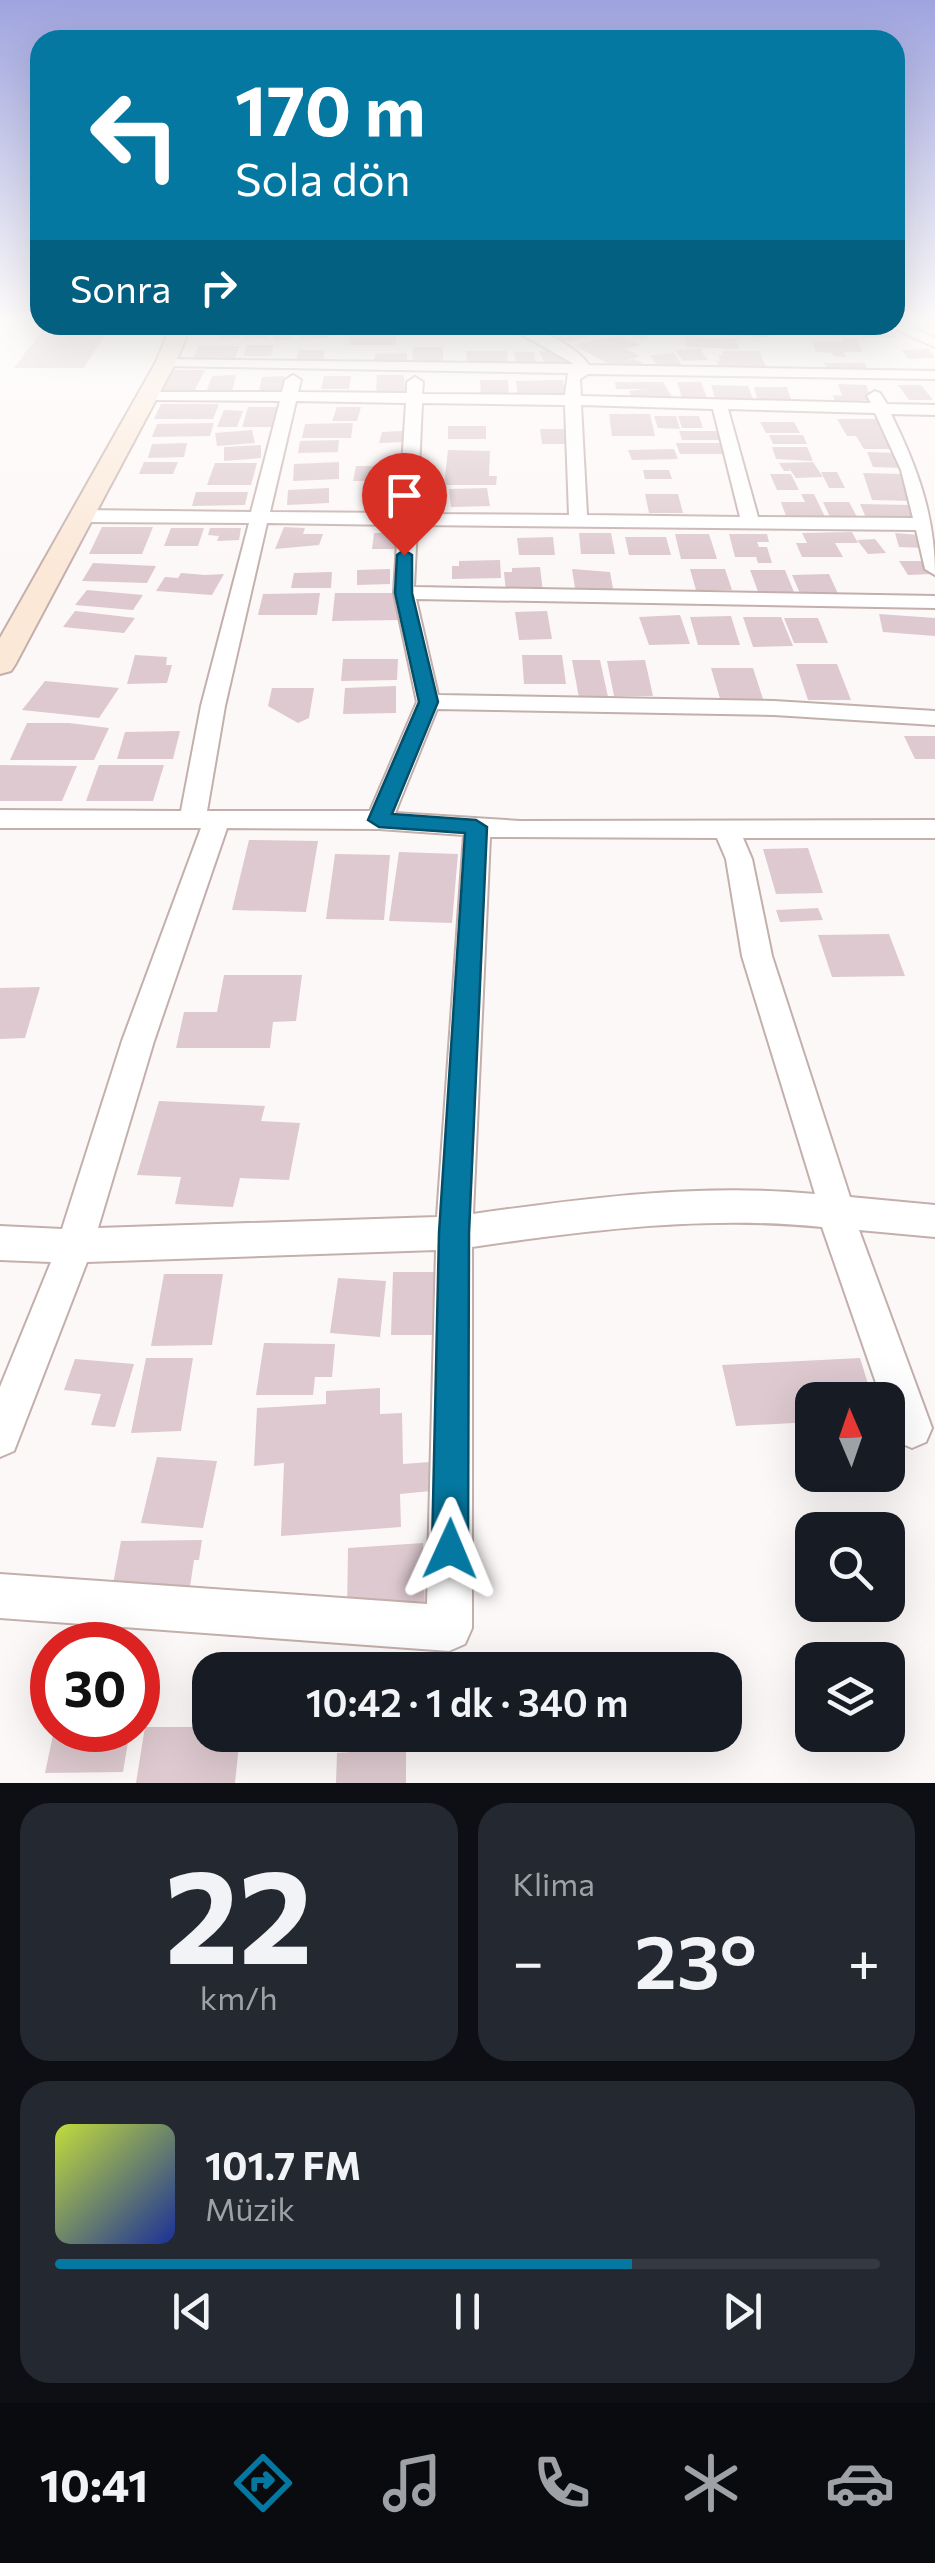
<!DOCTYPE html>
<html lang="tr">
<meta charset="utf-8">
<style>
body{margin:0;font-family:Commissioner,sans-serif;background:#242831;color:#f1f3f6;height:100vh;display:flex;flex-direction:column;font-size:38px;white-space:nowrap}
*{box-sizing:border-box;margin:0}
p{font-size:32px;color:#9ea1a6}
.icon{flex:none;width:55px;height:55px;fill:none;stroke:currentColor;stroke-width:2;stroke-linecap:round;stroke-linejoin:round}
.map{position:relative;height:1783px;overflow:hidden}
.sheet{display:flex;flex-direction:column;gap:20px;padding:20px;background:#0d0f14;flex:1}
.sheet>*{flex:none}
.banner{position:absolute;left:30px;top:30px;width:875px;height:305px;border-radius:30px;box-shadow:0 10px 40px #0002;background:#0478a1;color:#fff;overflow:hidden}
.needle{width:65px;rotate:358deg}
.buttons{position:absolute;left:795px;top:1382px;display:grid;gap:20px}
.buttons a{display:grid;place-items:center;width:110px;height:110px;border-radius:20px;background:#171b24;box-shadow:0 10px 40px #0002;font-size:50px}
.speed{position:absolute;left:30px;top:1622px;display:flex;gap:20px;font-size:50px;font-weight:700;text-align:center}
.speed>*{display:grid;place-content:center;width:130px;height:130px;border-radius:50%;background:#171b24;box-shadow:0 10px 40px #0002;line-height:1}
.speed .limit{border:15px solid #d22;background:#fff;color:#111}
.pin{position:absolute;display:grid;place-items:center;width:85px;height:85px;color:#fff;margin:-102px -42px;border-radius:50% 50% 50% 0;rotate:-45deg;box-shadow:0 0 10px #0007}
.pin .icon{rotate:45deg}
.me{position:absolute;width:110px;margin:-55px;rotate:1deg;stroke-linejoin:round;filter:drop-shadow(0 0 8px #0008)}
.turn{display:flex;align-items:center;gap:35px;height:210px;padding:0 40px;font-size:45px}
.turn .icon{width:130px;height:130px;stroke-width:2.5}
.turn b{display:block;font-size:70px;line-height:85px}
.then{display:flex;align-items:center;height:95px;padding:0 40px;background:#0003;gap:20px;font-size:38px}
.big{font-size:75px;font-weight:600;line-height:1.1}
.sheet .tile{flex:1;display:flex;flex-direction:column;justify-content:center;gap:15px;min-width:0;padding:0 35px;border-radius:30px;background:#242831}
.sheet .dial{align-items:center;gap:0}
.dial b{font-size:130px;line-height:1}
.song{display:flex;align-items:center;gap:30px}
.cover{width:120px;height:120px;border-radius:15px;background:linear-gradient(135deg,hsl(70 70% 55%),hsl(230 70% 35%))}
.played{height:10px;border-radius:5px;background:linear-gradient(90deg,#0478a1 70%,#363941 70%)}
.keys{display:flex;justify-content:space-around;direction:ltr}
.heat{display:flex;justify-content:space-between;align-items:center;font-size:55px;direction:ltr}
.sheet .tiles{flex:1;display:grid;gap:20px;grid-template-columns:1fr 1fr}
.tile:last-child{grid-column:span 2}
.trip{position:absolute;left:192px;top:1652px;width:550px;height:100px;border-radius:30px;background:#171b24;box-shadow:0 10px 40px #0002;font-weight:600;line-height:100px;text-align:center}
.tabs{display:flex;height:160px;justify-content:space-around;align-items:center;background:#090b0e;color:#9ea1a6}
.tabs .icon{width:70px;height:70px}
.tabs .current{color:#0478a1}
.tabs b{font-size:45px;color:#f1f3f6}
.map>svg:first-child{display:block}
.building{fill:#ddc9cf}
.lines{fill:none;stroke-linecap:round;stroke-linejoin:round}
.street-casing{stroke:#c3afac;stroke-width:4}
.secondary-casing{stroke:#c3afac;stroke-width:4}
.street{fill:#fff;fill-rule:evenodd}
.secondary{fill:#fbe8d7;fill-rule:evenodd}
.route{fill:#0478a1;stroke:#034e69;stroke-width:2.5}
</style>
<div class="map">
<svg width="935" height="1783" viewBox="0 0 935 1783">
<rect width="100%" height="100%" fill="#fcf8f7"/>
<!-- building -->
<g class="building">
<path d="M46,325h65l-27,43h-70z"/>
<path d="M472,325h31v2l-35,7 -11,-6z"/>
<path d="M585,325l17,9 -36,8 -17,-10z"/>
<path d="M824,325h22l8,11h-22z"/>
<path d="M271,326l-3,12 -23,1 4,-12z"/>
<path d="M294,326l-2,14h-19l2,-13z"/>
<path d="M328,326l1,12 -30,1v-12z"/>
<path d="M635,326l17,7 -6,2 5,2 -9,3 -22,-9z"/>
<path d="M222,327h20l-2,11 -21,1z"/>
<path d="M890,328l9,9 -36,1 -9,-9z"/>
<path d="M350,329h46v16h-47z"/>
<path d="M621,335l20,10 -15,4 14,7 -18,6 13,-3 8,4 -25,6 -44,-24z"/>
<path d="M684,336l52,3 3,10 -52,-2z"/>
<path d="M842,338l15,1 6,13h-19l2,5 -12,-1 -2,-3 -16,-1 -4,-11 31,1z"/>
<path d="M247,345h27l-3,11h-28z"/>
<path d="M199,346h41l-6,14 -42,-1z"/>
<path d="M413,347h30v17h-31z"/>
<path d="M700,349l8,11 -25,1 -8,-11z"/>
<path d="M929,349l6,9 -26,1 -8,-9z"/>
<path d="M298,350h27l-2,11h-27z"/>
<path d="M466,351h41l1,14h-41z"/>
<path d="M539,351h16l3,7h10l4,8 -26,1z"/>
<path d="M722,351h37l8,18 -48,-1 -3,-8 4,1 -2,-6h5z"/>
<path d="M514,352h20l2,13h-20z"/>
<path d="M407,353v11l-33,1 1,-11z"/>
<path d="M674,353l8,12 -25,1 -7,-11z"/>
<path d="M824,363h41l4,9 -41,-1z"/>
<path d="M169,370h36l-10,20h-34z"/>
<path d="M236,375l-4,17h-26l6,-16z"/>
<path d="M377,375h27l1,18h-29z"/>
<path d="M284,376l-2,15 -23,1 3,-15z"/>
<path d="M324,376h27l-2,13h-28z"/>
<path d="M480,380h28l1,17h-28z"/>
<path d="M563,380l3,16 -48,1 -2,-16z"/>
<path d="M615,382h48l10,17 -40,1 -4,-9 16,-2h-29z"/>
<path d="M677,382h24l7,19h-25z"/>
<path d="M838,384l28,1 6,15 -37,2 -2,-7 9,1z"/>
<path d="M711,385l37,1 6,16 -38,-1z"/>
<path d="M898,385h23l12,15h-24z"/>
<path d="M754,387h33l5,16 -34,-1z"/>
<path d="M161,404h58l-6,15h-59z"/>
<path d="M248,407h29l-5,20h-30z"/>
<path d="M337,407h24l-4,14h-25z"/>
<path d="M224,410l19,1 -6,16h-20z"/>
<path d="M609,414h41l5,22h-43z"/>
<path d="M654,416h22l4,13 -22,-1z"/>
<path d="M678,416h21l4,12h-21z"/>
<path d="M837,419h43l17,30h-33l-8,-13h-9z"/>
<path d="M760,422h34l6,11h-34z"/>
<path d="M214,423l-4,13 -58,1 5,-13z"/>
<path d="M353,423l-2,15h-49l3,-14z"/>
<rect x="448" y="426" width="38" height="13"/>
<path d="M540,429h27l3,15h-28z"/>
<path d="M252,430l3,13 -38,3 -2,-13z"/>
<path d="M403,431l2,11 -26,1 3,-11z"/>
<path d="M679,431h42l3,9h-42z"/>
<path d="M769,435h34l4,9h-34z"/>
<path d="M339,440l-1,12 -40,1 2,-12z"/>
<path d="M187,443l-3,14 -36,1 4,-14z"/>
<path d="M676,443h46l4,11h-46z"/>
<path d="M261,445v13l-37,3v-14z"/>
<path d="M772,447h35l6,14 -37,-2z"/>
<path d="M674,449l4,10 -46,1 -4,-10z"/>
<path d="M448,450l42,1 -1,25h8l-1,9h-52z"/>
<path d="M867,452l30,1 6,15 -30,-1z"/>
<path d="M144,462h34l-5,12h-34z"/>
<path d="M339,462v17l-46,2 1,-17z"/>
<path d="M813,462l10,15 -27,1 -8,-11 2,4h-6l-5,-8z"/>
<path d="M215,463h42l-6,22h-44z"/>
<path d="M356,466h26l-3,15h-26z"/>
<path d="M643,470h26l3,9h-27z"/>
<path d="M821,472h16l8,16h-16z"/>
<path d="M863,473l39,1 11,27 -41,-1z"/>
<path d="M770,474h21l8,16h-22z"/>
<path d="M371,484h30l-2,17 -31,-4z"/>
<path d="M329,488v15l-42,2 1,-15z"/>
<path d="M487,488l3,18 -39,1 -2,-18z"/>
<path d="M196,492h52l-3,13 -53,1z"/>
<path d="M645,494h33l5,19h-34z"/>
<path d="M801,494h13l12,25h-39l-6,-17h24z"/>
<path d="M823,502h26l8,15h-27z"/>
<path d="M860,504l51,1 7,16 -51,-1z"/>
<path d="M102,527h51l-11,27h-53z"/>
<path d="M284,527l21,1 -2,6h20l-4,11 -44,4z"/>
<path d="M171,528h33l-6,18h-34z"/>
<path d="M210,528h31l-2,12 -22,1 2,-5 -11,-1z"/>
<path d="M852,532l6,11h-23l8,14h-41l-6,-14h11l-5,-10z"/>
<path d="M374,533h25l-2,16h-25z"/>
<path d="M579,533h32l4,21h-34z"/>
<path d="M895,533l24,2 5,13 -25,-1z"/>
<path d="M675,534h34l8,25h-36z"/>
<path d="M729,534h38l2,8h-12l2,5h8l5,16h-14l-2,-6h-21z"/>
<path d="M553,537l2,18h-36l-2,-17z"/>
<path d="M625,537h41l5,18h-42z"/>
<path d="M875,539l11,14 -18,1 -11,-14z"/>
<path d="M500,560l1,18 -49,1v-13h7v-5z"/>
<path d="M899,561h24l10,13 -25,1z"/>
<path d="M93,563l63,3 -9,17 -65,-2z"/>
<path d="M540,567l3,25 -37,1 -2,-21h8v-4z"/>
<path d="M390,569v15l-33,1v-15z"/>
<path d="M572,569l38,3 4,22h-38z"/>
<path d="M690,569h35l7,21h-36z"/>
<path d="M750,570h35l11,27 -37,-3z"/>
<path d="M332,572l-1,16h-40l3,-15z"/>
<path d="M181,573l24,2 19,-1 -12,21 -56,-4 9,-14 13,1z"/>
<path d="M829,574l11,24h-38l-10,-23z"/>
<path d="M87,590l56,5 -10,15 -58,-5z"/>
<path d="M320,593l-3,22h-59l5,-21z"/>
<path d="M335,593h66l-2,27 -67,1z"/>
<path d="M75,611l60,7 -11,15 -61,-6z"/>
<path d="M547,611l5,28 -33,1 -4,-28z"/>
<path d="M879,614l56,4v18l-52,-4z"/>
<path d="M680,615l10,29 -41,1 -10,-28z"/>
<path d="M731,616l9,29h-42l-8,-28z"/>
<path d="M743,617h38l12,29 -40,1z"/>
<path d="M784,618h34l10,25h-34z"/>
<path d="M135,655l32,2 -1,8h6l-5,18 -40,1z"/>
<path d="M522,655h40l4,29h-42z"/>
<path d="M343,659h55l-1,21 -56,1z"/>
<path d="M572,660h28l8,37 -29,1z"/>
<path d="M645,660l8,36h-39l-7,-35z"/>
<path d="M796,664h41l14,36h-43z"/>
<path d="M711,668h42l11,34h-43z"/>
<path d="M45,681l74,7 -20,30 -77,-8z"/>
<path d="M396,686v27l-53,1 2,-26z"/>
<path d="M272,688h42l-5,30 -11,5 -30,-17z"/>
<path d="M27,723h42l40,5 -15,32h-84z"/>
<path d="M180,731l-7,28h-56l8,-27z"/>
<path d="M904,736h31v23h-20z"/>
<path d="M0,765l77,1 -15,35h-62z"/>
<path d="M99,765h65l-11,36h-67z"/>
<path d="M249,840l69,1 -12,71 -74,-2z"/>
<path d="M808,848l15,45 -47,1 -13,-45z"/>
<path d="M399,852l59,2 -6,69 -63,-2z"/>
<path d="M335,854l55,1 -6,65 -58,-1z"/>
<path d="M818,908l5,12 -43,2 -4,-12z"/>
<path d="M889,934l16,42 -73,1 -14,-42z"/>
<path d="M224,975h78l-6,46 -23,1 -3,26h-94l8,-36h33z"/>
<path d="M40,987l-15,51 -25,1v-51z"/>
<path d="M159,1101l106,5 -4,15 39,2 -11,57 -49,-2 -7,29 -58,-3 6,-27 -44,-2z"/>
<path d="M393,1272h57l-1,63h-58z"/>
<path d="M164,1274h59l-11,71 -61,1z"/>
<path d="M338,1278l48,3 -6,56 -50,-4z"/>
<path d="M264,1343l71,1 -3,33h-17l-2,18h-57z"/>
<path d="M146,1358h47l-12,73 -50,2z"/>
<path d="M860,1358l13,42h-61v22l-76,4 -14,-61z"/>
<path d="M75,1359l59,5 -19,63 -24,-2 10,-31 -37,-4z"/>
<path d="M380,1388v26l22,-1 1,51 27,-2 1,29 -31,3 1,33 -120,9 3,-73 -30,3 3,-58 69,-4v-13z"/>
<path d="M157,1457l60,4 -14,67 -62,-5z"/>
<path d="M202,1540l-3,20h-5l-6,40h-78l11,-59z"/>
<path d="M423,1543l2,65 -78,5 1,-65z"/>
<path d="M145,1727h65v8h30l-5,48h-99z"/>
<path d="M54,1730h76l-7,42 -78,1z"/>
<path d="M406,1748v35h-70l1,-30z"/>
</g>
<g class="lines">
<!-- street casing -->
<g class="street-casing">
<g id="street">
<path d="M895,320l40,18v9l-45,-20z"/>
<path d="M400,325h41l-23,7z"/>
<path d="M505,325c26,0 69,18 84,40l346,6v8l-347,-5 -8,5 1,17 290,7 -4,-7 8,-5 5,2 7,11 48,1v10l-44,-1c26,53 44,101 44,161l-10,-6 -9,-39 -499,-5 -3,62 521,9v12l-519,-9 22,96 336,6 161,10v14l-161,-10 -337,-6 -42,104 125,8 415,-1v18h-192l9,21 20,97 78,241 85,8v32l-76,-7 73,198 -6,14 -14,6 -14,-6 -10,-26v-16h-6l-60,-173c-117,-12 -234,3 -350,20v381l-7,16 -16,7 -449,-33v-44l427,30 9,-354 -349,12 -73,189 -14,6v-70l51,-125 -51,-2v-34l62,3 60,-188 79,-213h-201v-18l181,1 20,-105 48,-183 -167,-1 -9,-6 9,-6 169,2 29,-111 -133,-1 -8,-5 3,-3h140l3,-12 8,-5 8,5 -3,12 109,1v-11l8,-5 8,5 -1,12 143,1 3,-22 -402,-7 -5,-1v-6l413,5zM296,401l110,2 -7,110 -129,-1zM422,403l143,2 4,110 -152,-1zM581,405l132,4 27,108 -153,-2zM728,409l147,4 26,57 12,48 -155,-1zM267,523l131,2 -4,68 23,109 -47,109h-163l18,-105zM227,828l152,1 85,6 -27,382 -339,11 56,-187zM490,837l227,1 9,21 16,97 73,238c-115,-11 -229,4 -342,20z"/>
<path d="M647,325c29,0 105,-8 127,6l-7,4 -113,-6z"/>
</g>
</g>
<!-- secondary casing -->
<g class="secondary-casing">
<path id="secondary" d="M168,325h18l2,8 -12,29 -161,303 -4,6 -11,3v-36l156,-276 12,-29z"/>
</g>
<!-- street -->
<use href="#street" class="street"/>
<!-- secondary -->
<use href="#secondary" class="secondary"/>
</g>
<!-- sky -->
<linearGradient id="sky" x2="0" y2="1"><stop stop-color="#9fa4df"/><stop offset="0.56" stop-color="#fefcfb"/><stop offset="1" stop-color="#fefcfb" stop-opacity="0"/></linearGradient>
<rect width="935" height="569" fill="url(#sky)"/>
<!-- route -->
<path class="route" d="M404,550l8,5v38l26,109 -46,112 84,6 11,7 -18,406 -1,316 -5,13 -13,5 -12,-5 -6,-13 7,-316 26,-400 -86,-6 -11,-7 51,-118 -24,-109 2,-38z"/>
</svg>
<div class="buttons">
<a><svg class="needle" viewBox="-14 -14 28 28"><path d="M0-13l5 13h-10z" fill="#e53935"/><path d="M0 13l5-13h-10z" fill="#9ea1a6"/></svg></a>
<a><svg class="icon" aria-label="search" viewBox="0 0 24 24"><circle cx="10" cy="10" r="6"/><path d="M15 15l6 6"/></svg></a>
<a><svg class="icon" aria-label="layers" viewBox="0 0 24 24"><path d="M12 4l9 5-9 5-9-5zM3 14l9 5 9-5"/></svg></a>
</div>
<div class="speed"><div class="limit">30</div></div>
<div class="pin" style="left:404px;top:555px;background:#d93025"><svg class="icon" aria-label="arrive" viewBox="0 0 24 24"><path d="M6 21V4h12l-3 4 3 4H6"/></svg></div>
<svg class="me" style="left:450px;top:1549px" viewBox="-20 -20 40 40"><path d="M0-17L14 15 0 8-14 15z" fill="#0478a1" stroke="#fff" stroke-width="4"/></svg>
<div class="trip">10:42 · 1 dk · 340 m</div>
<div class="banner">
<div class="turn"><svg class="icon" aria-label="left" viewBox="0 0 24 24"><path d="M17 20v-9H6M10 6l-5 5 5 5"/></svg><div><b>170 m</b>Sola dön</div></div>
<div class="then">Sonra<svg class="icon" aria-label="right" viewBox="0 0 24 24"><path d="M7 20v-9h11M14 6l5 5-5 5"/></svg></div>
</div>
</div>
<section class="sheet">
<div class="tiles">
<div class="tile dial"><b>22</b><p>km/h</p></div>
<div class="tile"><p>Klima</p>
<div class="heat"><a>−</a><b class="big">23°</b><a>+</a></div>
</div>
<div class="tile">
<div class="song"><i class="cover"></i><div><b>101.7 FM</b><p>Müzik</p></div></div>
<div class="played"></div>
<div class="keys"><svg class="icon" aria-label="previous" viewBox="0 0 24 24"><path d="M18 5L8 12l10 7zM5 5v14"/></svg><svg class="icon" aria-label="pause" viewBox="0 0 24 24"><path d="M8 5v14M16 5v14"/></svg><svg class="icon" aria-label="next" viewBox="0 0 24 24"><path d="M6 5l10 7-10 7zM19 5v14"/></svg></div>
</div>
</div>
</section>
<nav class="tabs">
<b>10:41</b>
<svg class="icon current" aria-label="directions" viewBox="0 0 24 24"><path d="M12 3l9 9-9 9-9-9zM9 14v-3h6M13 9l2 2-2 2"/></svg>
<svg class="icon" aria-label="music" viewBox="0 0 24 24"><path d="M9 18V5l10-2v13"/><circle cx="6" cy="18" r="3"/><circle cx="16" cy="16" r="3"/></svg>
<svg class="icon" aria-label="phone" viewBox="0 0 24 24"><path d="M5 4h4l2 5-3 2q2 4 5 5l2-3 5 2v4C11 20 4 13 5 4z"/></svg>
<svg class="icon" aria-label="climate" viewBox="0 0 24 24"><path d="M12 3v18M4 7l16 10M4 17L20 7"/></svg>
<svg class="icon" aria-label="car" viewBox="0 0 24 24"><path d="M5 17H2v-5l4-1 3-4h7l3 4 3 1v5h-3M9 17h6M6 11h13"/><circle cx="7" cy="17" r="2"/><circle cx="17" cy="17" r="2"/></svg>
</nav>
